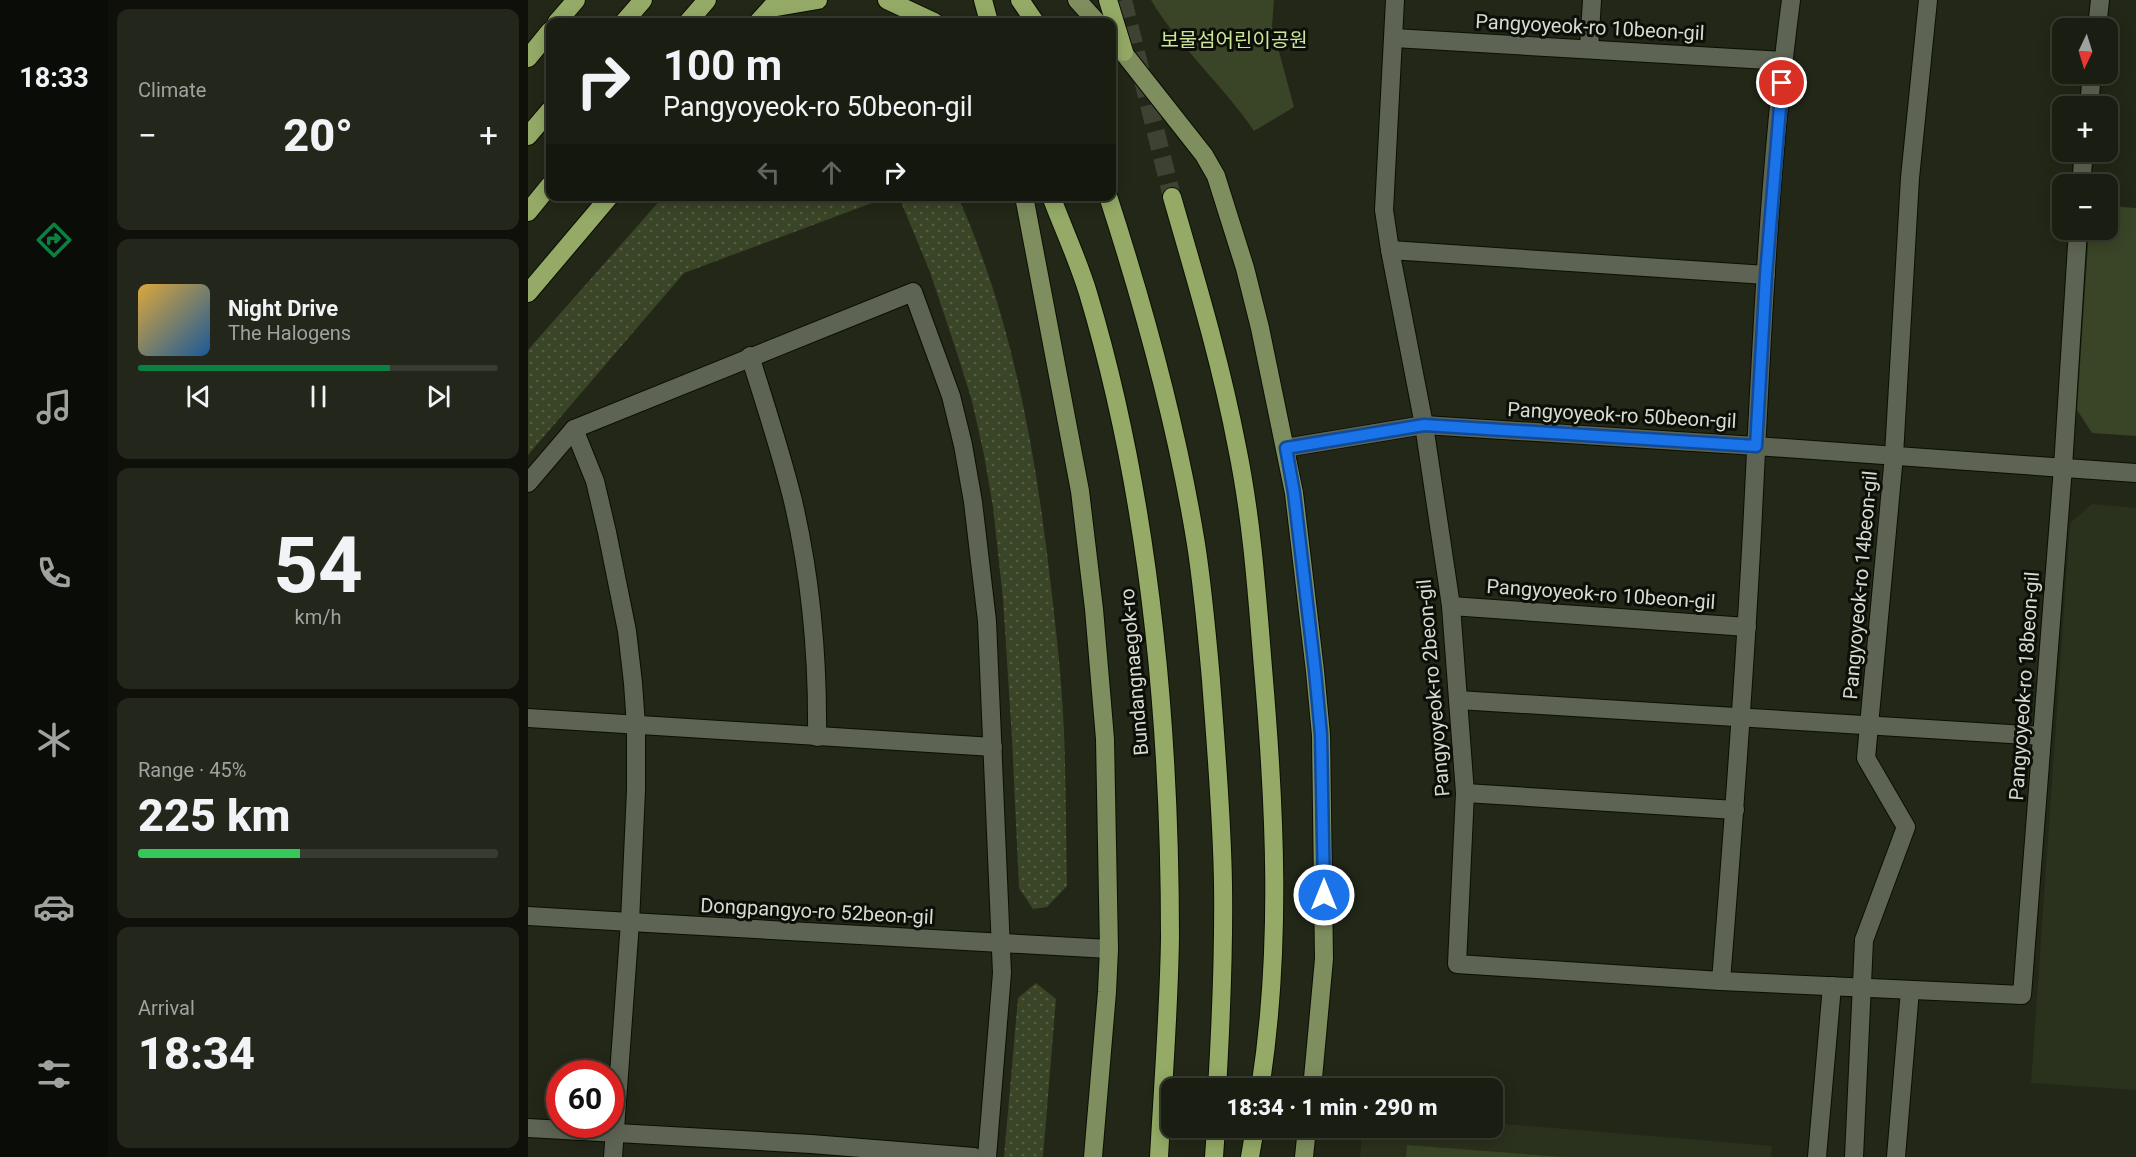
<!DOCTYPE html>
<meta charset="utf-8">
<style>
body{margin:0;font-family:Roboto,"Noto Sans KR",sans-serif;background:#23261a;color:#f1f3f6;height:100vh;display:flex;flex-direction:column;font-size:22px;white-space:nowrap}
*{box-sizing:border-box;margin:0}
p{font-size:20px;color:#9fa29f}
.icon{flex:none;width:33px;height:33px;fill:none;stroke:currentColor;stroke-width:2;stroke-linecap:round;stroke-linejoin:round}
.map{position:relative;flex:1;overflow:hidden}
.panel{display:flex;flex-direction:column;gap:9px;padding:9px;background:#0e1009;width:420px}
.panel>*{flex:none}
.banner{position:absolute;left:18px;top:18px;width:570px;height:183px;border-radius:12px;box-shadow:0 3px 15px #0003,0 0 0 2px #383b31;background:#1a1d11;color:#f1f3f6;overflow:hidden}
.needle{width:39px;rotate:184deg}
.tools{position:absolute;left:1524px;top:18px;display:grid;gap:12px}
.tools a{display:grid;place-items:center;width:66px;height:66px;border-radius:12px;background:#1a1d11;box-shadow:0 3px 15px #0003,0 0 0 2px #383b31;font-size:30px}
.speed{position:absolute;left:18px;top:1060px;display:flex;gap:12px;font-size:30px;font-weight:700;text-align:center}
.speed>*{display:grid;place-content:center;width:78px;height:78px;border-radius:50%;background:#1a1d11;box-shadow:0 3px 15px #0003,0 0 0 2px #383b31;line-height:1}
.speed .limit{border:9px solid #d22;background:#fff;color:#111}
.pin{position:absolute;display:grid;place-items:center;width:51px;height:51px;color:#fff;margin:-26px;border:3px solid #fff;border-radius:50%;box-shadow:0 2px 6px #0007}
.me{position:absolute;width:66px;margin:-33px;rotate:0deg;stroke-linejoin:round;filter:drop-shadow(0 0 4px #0008)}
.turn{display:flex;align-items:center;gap:21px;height:126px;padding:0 18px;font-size:27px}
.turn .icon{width:78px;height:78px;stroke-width:2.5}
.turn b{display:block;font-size:42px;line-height:51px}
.lanes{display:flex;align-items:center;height:57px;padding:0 18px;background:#0003;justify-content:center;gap:30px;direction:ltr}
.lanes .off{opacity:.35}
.big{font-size:45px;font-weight:800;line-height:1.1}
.panel .tile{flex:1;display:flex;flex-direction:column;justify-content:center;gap:9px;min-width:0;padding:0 21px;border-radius:12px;background:#23261a}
.panel .dial{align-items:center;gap:0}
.dial b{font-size:78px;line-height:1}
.song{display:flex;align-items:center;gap:18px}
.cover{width:72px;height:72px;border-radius:9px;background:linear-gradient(135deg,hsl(40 70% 55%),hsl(210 70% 35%))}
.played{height:6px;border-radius:3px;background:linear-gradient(90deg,#0b8043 70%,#383b31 70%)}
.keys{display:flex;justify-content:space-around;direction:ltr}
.heat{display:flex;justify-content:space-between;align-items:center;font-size:33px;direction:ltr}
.charge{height:9px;border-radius:4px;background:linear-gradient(90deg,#34c759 45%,#383b31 0)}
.trip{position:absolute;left:633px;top:1078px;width:342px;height:60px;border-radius:12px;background:#1a1d11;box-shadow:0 3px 15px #0003,0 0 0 2px #383b31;font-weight:800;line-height:60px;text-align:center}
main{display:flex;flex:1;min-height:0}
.tabs{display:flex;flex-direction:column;width:108px;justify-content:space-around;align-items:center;background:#0a0c07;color:#9fa29f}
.tabs .icon{width:42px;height:42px}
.tabs .active{color:#0b8043}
.tabs b{font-size:27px;color:#f1f3f6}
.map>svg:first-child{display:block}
.built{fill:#2a311c}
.grass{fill:url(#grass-dots)}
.green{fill:#3a4426}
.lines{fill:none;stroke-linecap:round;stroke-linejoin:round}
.highway-tunnel{stroke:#3d4233;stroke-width:18;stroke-dasharray:18 9;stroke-linecap:butt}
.street-casing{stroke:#0b0f03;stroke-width:20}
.primary-casing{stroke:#0b0f03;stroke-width:20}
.highway-casing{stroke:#0b0f03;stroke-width:20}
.street{stroke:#5e6453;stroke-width:18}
.primary{stroke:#7e8e5e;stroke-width:18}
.highway{stroke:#94aa66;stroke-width:18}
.route-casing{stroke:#114b97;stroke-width:15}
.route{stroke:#1a73e8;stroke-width:10}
.labels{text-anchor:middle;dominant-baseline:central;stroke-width:6;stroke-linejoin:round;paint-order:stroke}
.street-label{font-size:20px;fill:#d6dad0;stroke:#0c0f08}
.park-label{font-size:20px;fill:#cce59b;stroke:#0c0f08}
</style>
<main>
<nav class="tabs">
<b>18:33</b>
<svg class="icon active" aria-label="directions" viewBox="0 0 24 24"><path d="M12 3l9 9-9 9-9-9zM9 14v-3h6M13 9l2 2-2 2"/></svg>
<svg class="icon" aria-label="music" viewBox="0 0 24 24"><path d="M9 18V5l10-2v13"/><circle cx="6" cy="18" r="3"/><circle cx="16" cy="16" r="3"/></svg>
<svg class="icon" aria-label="phone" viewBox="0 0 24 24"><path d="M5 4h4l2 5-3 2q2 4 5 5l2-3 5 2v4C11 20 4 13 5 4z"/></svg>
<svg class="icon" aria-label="climate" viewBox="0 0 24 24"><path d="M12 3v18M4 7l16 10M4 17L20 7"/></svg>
<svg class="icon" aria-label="car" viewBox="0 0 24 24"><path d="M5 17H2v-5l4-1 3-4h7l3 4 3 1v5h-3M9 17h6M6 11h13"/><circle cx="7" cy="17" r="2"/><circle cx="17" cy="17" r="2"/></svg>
<svg class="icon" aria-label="filters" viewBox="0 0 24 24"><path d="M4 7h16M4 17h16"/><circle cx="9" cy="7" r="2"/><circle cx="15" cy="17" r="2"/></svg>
</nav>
<section class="panel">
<div class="tile"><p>Climate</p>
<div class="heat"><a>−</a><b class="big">20°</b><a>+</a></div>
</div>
<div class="tile">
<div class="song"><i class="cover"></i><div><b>Night Drive</b><p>The Halogens</p></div></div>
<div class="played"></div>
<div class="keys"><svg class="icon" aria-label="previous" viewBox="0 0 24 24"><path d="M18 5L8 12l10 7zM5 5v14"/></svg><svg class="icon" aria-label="pause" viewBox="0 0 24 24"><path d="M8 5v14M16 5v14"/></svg><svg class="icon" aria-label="next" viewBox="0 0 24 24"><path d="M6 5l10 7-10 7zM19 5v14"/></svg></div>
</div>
<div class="tile dial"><b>54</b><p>km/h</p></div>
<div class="tile"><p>Range · 45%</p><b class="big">225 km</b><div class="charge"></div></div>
<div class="tile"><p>Arrival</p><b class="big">18:34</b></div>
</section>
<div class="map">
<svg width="1608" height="1157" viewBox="0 0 1608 1157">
<defs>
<pattern id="grass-dots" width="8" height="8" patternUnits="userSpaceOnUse" patternTransform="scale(1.5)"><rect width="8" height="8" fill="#3a4426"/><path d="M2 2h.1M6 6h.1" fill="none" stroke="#565e44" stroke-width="1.8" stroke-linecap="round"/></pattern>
</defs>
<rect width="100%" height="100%" fill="#222717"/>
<!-- built -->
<g class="built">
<path d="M1564,504l44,4v582l-105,-7 39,-560z"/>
<path d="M965,1123l279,23 -1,11h-411l3,-29h129z"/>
</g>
<!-- grass -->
<g class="grass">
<path d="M135,197h225l-204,76 -156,182v-105z"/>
<path d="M371,197h59c54,120 77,252 92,381 6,51 12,103 14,154 2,51 2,103 3,154l-20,21 -14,2 -14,-21 -7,-149 -9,-140 -10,-92 -9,-52 -12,-54 -15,-48 -27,-81z"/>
<path d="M508,983l20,16 -13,158h-39l14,-159z"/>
</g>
<!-- green -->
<g class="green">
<path d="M623,0h123l-2,26 22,81 -40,24c-30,-45 -76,-85 -103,-131z"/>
<path d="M1580,206l28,2v228l-44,-3 -15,-23 12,-180h19z"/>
<path d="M879,1145l157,12h-158z"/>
</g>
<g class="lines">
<!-- highway-tunnel -->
<path class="highway-tunnel" d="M595,0l49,197"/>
<!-- street casing -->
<g class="street-casing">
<g id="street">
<path d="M867,0l-11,210 6,40 34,175 27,181 14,187 -8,171 264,17 301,14 41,-528 15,-237"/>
<path d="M1569,28l3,-28"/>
<path d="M866,38l389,23"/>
<path d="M1061,49l3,-49"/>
<path d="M1561,106l3,-32"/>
<path d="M1553,184l3,-32"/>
<path d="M862,250l376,25"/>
<path d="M222,356c15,48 31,96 43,145 18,77 25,157 24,236"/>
<path d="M757,448l139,-23 332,21 380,27"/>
<path d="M0,483l46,-54 339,-137 38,104 12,49 10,57 14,119 15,352 -15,184"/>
<path d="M923,606l296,21"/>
<path d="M930,700l584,36"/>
<path d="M0,718l465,29"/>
<path d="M937,793l270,17"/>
<path d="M0,916l102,6 6,-132v-64l-3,-43 -6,-52 -20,-99 -12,-51 -21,-52"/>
<path d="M1193,981c12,-150 23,-299 31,-449 9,-177 16,-357 39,-532"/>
<path d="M0,1128l283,16 163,13"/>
<path d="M85,1157l17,-235 479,27"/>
<path d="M1289,1157l15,-171"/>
<path d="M1326,1157l10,-217 42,-113 -40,-69 28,-303 16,-277 18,-178"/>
<path d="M1368,1157l14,-167"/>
</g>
</g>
<!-- primary casing -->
<g class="primary-casing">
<g id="primary">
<path d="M549,0l20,22"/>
<path d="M587,42l89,113 12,21 29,92 15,60 34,165 21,178 6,64 3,224 -12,130"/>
<path d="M496,196l56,295 14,118 11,130 4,210 -2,43 -14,165"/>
<path d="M776,1157l3,-29"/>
</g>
</g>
<!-- highway casing -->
<g class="highway-casing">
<g id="highway">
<path d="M359,0l47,22"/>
<path d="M455,0l6,22"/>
<path d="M492,0l15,22"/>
<path d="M580,0l16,52"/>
<path d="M243,8l47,-8"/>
<path d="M29,22l19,-22"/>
<path d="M96,22l19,-22"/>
<path d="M160,22l19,-22"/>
<path d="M230,22l20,-22"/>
<path d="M0,58l22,-27"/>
<path d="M0,136l22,-26"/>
<path d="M523,196c12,32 27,64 37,97 62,207 82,428 82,644 -1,73 -7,147 -11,220"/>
<path d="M580,196c37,114 69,230 88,348 7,45 11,91 15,136 5,68 11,136 12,204 1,69 -2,137 -6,205"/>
<path d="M644,197c24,83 49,166 65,250 15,73 20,147 26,221 12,140 19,281 -3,421"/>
<path d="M0,212l22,-27"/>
<path d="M0,293l82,-97"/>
<path d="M686,1157l2,-29"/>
<path d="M722,1157l5,-29"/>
</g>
</g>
<!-- street -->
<use href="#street" class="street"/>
<!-- primary -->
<use href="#primary" class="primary"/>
<!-- highway -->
<use href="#highway" class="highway"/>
</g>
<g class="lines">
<!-- route casing -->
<g class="route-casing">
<path id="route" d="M796,895l-3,-160 -6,-64 -21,-178 -8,-45 138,-23 332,21 10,-171 16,-192"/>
</g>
<!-- route -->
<use href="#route" class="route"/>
</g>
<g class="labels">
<!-- street labels -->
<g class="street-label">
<text transform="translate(1062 27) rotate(3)">Pangyoyeok-ro 10beon-gil</text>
<text transform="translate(1094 415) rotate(3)">Pangyoyeok-ro 50beon-gil</text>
<text transform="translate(1332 585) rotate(-85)">Pangyoyeok-ro 14beon-gil</text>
<text transform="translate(1073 594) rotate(4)">Pangyoyeok-ro 10beon-gil</text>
<text transform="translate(606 672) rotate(-95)">Bundangnaegok-ro</text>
<text transform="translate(1496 686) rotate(-86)">Pangyoyeok-ro 18beon-gil</text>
<text transform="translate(905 688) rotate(-95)">Pangyoyeok-ro 2beon-gil</text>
<text transform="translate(289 911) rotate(3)">Dongpangyo-ro 52beon-gil</text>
</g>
<!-- park labels -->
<g class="park-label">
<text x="706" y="40">보물섬어린이공원</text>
</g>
</g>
</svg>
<div class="tools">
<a><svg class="needle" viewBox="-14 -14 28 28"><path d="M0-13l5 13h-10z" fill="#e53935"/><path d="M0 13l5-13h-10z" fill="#9fa29f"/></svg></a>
<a>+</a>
<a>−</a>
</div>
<div class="speed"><div class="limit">60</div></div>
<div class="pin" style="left:1254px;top:83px;background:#d93025"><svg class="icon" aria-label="arrive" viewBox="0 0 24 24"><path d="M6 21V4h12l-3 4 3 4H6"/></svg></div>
<svg class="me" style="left:796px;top:895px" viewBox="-20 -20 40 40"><circle r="17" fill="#1a73e8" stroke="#fff" stroke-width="3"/><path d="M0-11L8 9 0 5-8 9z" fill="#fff"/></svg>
<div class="trip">18:34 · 1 min · 290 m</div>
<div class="banner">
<div class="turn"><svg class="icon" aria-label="right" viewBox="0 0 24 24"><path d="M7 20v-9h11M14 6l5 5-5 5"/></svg><div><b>100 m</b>Pangyoyeok-ro 50beon-gil</div></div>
<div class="lanes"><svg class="icon off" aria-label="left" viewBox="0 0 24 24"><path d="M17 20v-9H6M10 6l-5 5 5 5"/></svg><svg class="icon off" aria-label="ahead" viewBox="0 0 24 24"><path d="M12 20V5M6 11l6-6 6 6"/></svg><svg class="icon" aria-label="right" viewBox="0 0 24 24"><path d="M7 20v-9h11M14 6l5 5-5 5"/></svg></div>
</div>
</div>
</main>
